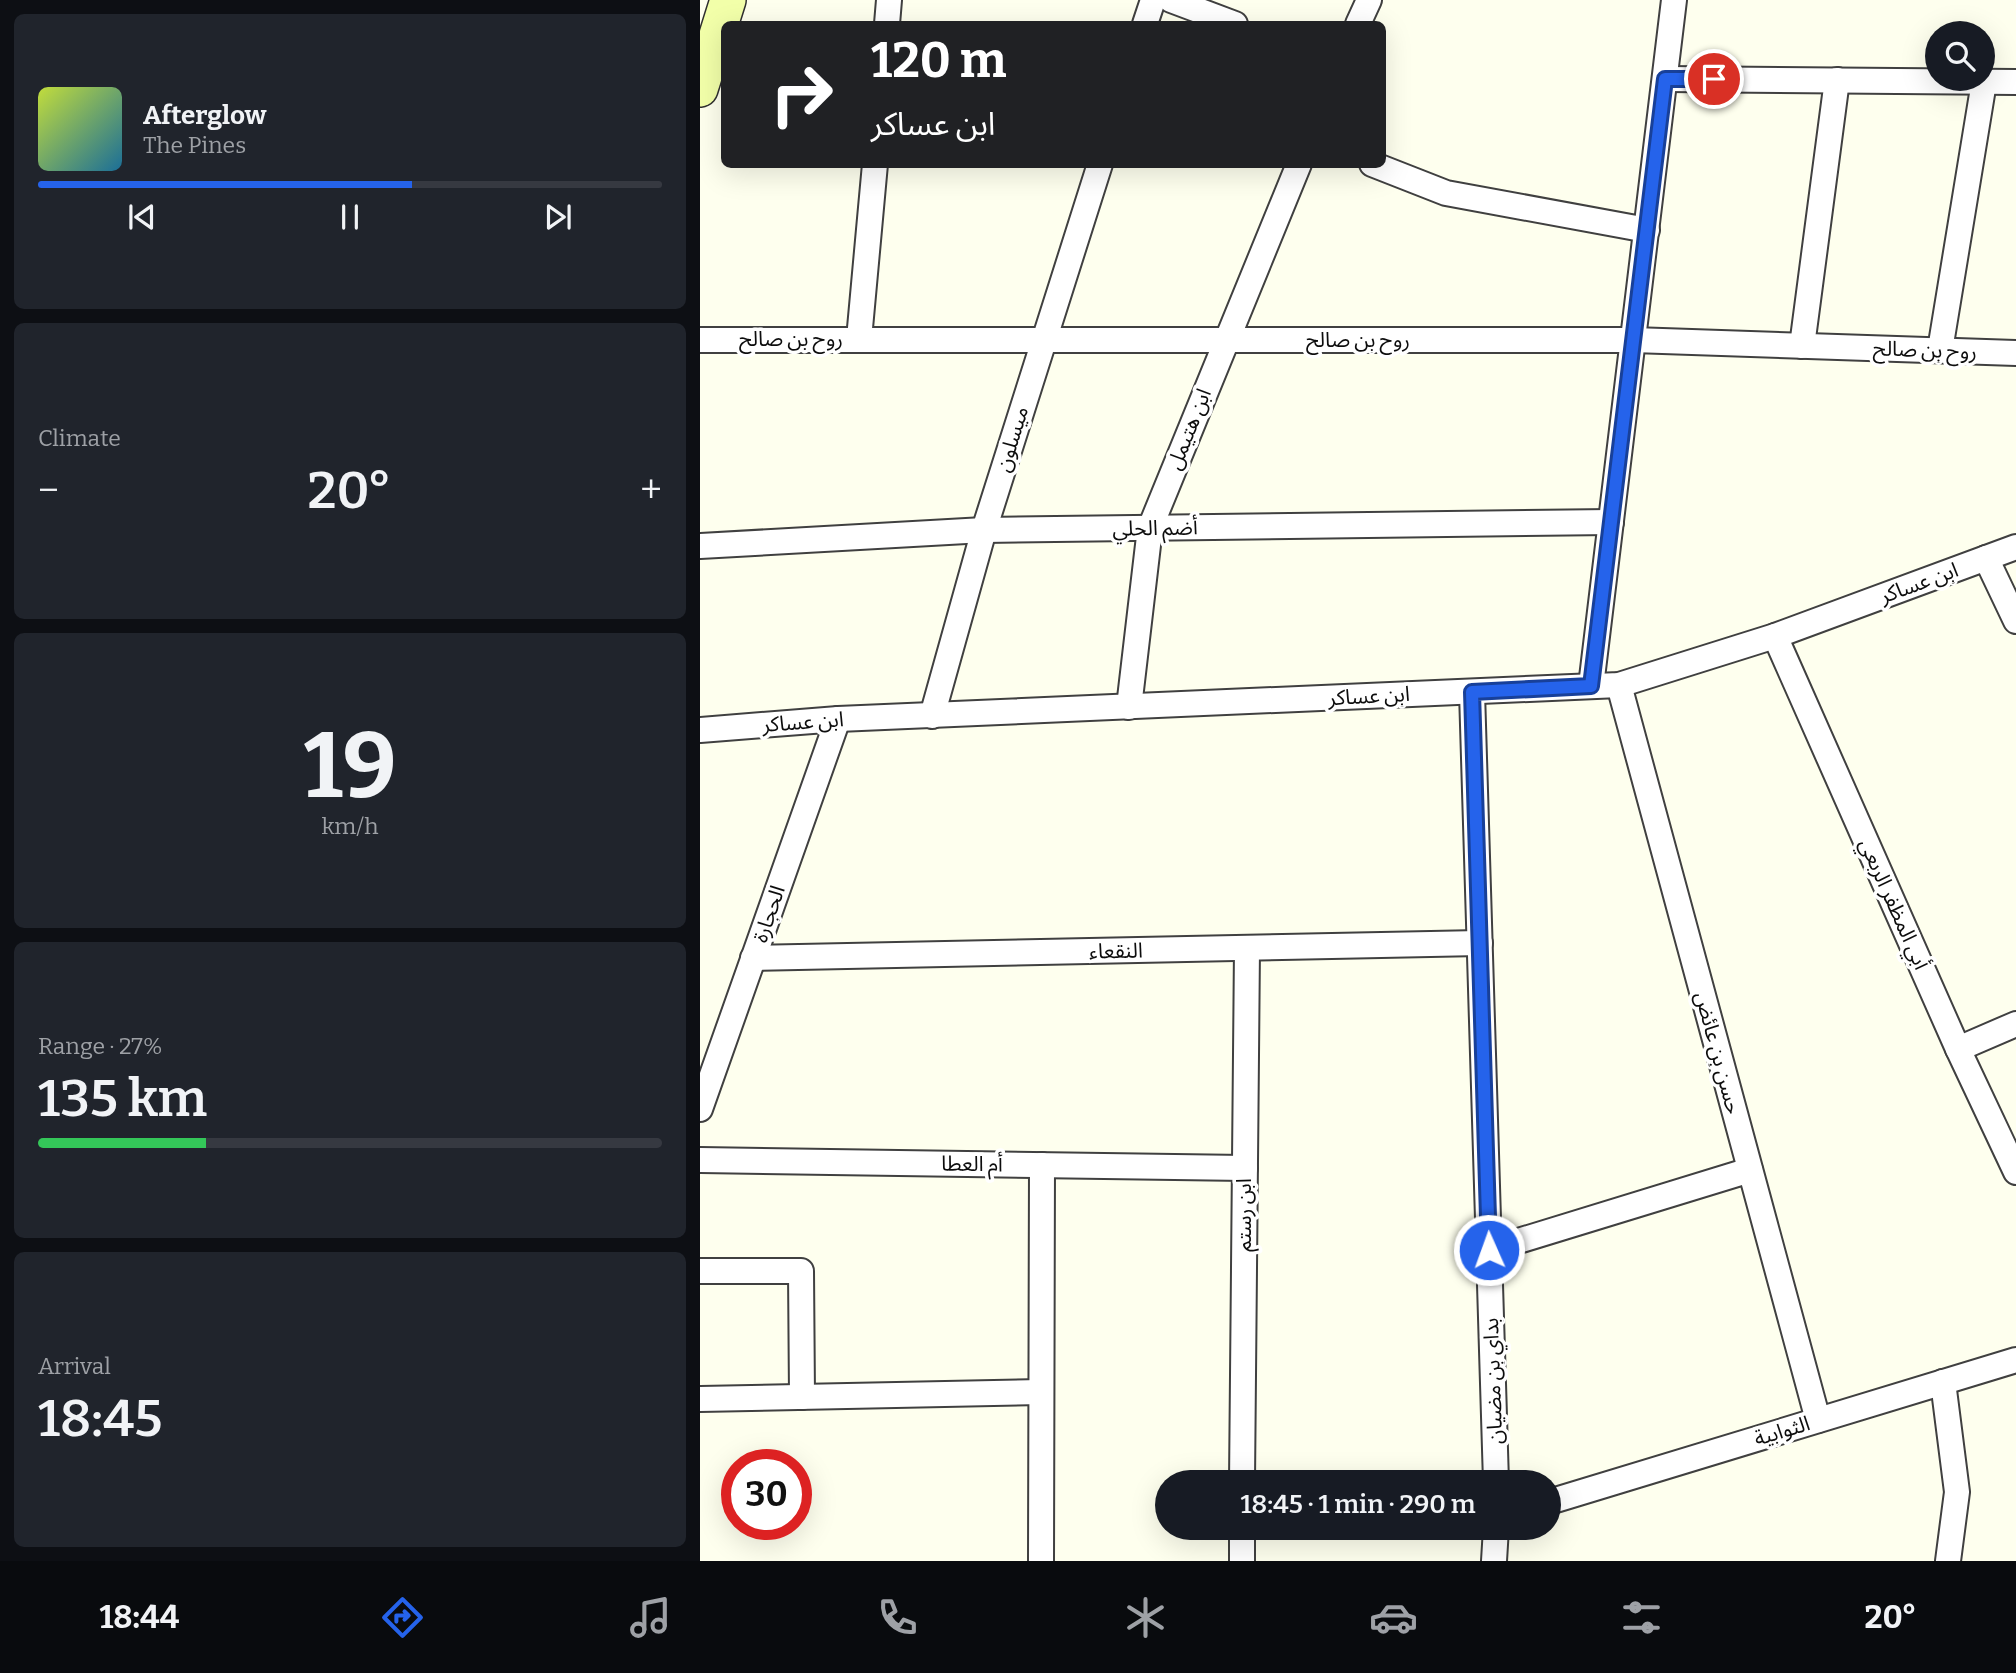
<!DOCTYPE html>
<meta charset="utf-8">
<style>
body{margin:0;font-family:Bitter,"Noto Sans Arabic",serif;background:#20242c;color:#f1f3f6;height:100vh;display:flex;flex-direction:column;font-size:26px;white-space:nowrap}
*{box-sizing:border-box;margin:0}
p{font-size:23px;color:#9ea1a6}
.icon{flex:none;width:38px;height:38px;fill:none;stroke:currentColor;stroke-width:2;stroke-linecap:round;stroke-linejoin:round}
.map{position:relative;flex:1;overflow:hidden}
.sheet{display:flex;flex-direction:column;gap:14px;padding:14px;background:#0d0f14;width:700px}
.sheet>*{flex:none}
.top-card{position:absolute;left:21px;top:21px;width:665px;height:147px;border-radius:10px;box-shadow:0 7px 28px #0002;background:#202124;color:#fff;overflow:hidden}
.controls{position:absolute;left:1225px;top:21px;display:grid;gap:14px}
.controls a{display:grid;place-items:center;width:70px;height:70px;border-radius:50%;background:#171b24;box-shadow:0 7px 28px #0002;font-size:35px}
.speed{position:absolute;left:21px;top:1449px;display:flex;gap:14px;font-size:35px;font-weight:700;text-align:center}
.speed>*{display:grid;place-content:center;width:91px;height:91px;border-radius:50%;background:#171b24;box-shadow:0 7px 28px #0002;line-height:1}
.speed .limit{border:10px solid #d22;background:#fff;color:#111}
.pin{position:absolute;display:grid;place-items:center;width:60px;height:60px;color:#fff;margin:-30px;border:4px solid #fff;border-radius:50%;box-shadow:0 2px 7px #0007}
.me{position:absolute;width:77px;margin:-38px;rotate:358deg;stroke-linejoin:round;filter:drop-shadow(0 0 5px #0008)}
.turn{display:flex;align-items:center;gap:24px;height:147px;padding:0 35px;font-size:32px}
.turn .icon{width:91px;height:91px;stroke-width:2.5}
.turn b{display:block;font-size:49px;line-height:60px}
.big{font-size:52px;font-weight:600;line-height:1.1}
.sheet .card{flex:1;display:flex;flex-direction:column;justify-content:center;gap:10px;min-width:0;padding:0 24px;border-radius:10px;background:#20242c}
.sheet .dial{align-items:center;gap:0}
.dial b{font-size:91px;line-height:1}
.song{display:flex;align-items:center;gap:21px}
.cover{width:84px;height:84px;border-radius:10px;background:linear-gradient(135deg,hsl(70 70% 55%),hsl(200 70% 35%))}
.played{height:7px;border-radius:4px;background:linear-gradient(90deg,#2563eb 60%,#363941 60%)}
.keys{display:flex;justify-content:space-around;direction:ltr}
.heat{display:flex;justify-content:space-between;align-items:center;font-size:38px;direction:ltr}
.charge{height:10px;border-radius:5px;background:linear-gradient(90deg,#34c759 27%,#363941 0)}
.trip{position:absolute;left:455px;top:1470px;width:406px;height:70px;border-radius:35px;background:#171b24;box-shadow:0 7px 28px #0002;font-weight:600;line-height:70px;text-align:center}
.tab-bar{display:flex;height:112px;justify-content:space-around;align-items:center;background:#090b0e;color:#9ea1a6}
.tab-bar .icon{width:49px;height:49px}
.tab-bar .selected{color:#2563eb}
.tab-bar b{font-size:32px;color:#f1f3f6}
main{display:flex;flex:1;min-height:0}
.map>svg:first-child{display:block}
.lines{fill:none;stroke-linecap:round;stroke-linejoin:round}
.street-casing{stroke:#404040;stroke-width:28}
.secondary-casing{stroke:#2f2f2f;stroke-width:38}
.street{stroke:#fff;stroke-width:24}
.secondary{stroke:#f2ffa9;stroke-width:35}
.route-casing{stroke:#184099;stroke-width:18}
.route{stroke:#2563eb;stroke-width:12}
.labels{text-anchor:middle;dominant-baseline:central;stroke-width:7;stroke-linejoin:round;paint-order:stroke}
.street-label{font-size:21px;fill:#0d0d0d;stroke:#fff}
</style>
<main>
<section class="sheet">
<div class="card">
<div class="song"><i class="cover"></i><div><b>Afterglow</b><p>The Pines</p></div></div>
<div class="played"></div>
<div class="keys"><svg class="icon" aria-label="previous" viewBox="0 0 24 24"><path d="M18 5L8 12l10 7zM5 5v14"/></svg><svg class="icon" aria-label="pause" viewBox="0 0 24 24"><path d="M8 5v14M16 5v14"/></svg><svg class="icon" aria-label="next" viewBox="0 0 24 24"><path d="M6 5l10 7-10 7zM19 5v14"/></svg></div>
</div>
<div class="card"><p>Climate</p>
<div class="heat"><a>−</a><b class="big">20°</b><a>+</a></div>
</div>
<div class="card dial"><b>19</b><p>km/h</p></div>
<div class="card"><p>Range · 27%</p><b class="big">135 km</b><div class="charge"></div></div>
<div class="card"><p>Arrival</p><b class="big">18:45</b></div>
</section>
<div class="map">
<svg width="1316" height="1561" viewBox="0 0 1316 1561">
<rect width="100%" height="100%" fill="#feffee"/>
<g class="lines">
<!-- street casing -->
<g class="street-casing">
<g id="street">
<path d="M471,0l64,24"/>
<path d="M187,24l2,-24"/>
<path d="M445,24l8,-24"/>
<path d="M658,24l11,-24"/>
<path d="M965,79l351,3"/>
<path d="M672,164l74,29 201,37"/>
<path d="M159,339l16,-175"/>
<path d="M0,340h933l383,13"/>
<path d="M1102,346l35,-266"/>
<path d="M1240,350l44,-268"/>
<path d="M0,546l284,-16 627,-8"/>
<path d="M1286,558l30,63"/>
<path d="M1075,636l183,413 58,123"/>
<path d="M919,685l199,735"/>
<path d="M891,686l83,-686"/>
<path d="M772,692l24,790"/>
<path d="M429,707l21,-179 149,-364"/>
<path d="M232,716l52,-186 116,-366"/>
<path d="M0,730l138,-11 781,-34 156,-49 241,-89"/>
<path d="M53,958l727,-15"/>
<path d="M1258,1049l58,-25"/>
<path d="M0,1109l138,-390"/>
<path d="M0,1160l545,8"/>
<path d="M789,1250l261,-80"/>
<path d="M0,1271h101l1,126"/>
<path d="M1243,1382l14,110 -9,69"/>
<path d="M0,1399l341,-7"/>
<path d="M542,1482l5,-534"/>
<path d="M849,1502l467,-142"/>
<path d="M341,1561l1,-396"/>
<path d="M542,1561v-33"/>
<path d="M794,1561l2,-33"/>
</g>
</g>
<!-- secondary casing -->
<g class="secondary-casing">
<path id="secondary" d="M0,89l28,-89"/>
</g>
<!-- street -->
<use href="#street" class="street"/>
<!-- secondary -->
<use href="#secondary" class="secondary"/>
</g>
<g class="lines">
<!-- route casing -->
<g class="route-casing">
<path id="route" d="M789,1250l-17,-558 119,-6 74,-607h49"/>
</g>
<!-- route -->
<use href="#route" class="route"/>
</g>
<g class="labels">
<!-- street labels -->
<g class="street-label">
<text x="91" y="339">روح بن صالح</text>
<text x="658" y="340">روح بن صالح</text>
<text transform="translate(1225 350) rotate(2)">روح بن صالح</text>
<text transform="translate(489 429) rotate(-68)">ابن هتيمل</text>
<text transform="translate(312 439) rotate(-73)">ميسلون</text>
<text transform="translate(455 528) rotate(-1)">أضم الحلي</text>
<text transform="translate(1219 583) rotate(-20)">ابن عساكر</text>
<text transform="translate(669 696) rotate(-3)">ابن عساكر</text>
<text transform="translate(103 722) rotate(-4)">ابن عساكر</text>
<text transform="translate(1194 904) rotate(66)">أبي المظفر الربعي</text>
<text transform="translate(69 914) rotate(-71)">الحجارة</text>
<text transform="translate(416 951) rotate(-1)">النقعاء</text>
<text transform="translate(1018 1053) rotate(75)">حسن بن عائض</text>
<text transform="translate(272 1164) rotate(1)">أم العطا</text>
<text transform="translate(544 1215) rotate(-90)">ابن رستم</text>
<text transform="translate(793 1381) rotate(-92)">بداي بن مضيان</text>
<text transform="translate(1082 1431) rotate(-17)">الثوابية</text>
</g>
</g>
</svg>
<div class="controls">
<a><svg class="icon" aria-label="search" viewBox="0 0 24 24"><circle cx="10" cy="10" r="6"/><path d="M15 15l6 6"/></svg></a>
</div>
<div class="speed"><div class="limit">30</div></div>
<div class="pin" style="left:1014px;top:79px;background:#d93025"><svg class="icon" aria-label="arrive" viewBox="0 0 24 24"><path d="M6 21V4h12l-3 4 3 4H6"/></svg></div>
<svg class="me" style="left:789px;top:1250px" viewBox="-20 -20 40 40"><circle r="17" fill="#2563eb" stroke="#fff" stroke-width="3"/><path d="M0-11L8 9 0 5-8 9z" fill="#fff"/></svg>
<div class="trip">18:45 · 1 min · 290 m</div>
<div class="top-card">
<div class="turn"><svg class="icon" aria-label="right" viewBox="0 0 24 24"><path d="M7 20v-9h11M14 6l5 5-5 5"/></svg><div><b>120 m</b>ابن عساكر</div></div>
</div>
</div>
</main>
<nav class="tab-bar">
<b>18:44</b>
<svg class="icon selected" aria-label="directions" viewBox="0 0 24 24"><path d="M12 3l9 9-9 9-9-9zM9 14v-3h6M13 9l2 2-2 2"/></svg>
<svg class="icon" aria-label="music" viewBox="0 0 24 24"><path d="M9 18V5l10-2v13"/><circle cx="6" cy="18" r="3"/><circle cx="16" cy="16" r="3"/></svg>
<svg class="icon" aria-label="phone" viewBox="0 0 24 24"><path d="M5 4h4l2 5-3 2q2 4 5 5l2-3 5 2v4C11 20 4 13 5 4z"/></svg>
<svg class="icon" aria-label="climate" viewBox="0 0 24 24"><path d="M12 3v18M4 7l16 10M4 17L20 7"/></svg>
<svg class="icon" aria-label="car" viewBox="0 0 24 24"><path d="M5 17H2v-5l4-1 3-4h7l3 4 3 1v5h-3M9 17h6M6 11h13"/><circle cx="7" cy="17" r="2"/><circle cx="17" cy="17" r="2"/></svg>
<svg class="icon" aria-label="filters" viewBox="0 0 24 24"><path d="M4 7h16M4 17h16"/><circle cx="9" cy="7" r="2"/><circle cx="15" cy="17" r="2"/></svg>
<b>20°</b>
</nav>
